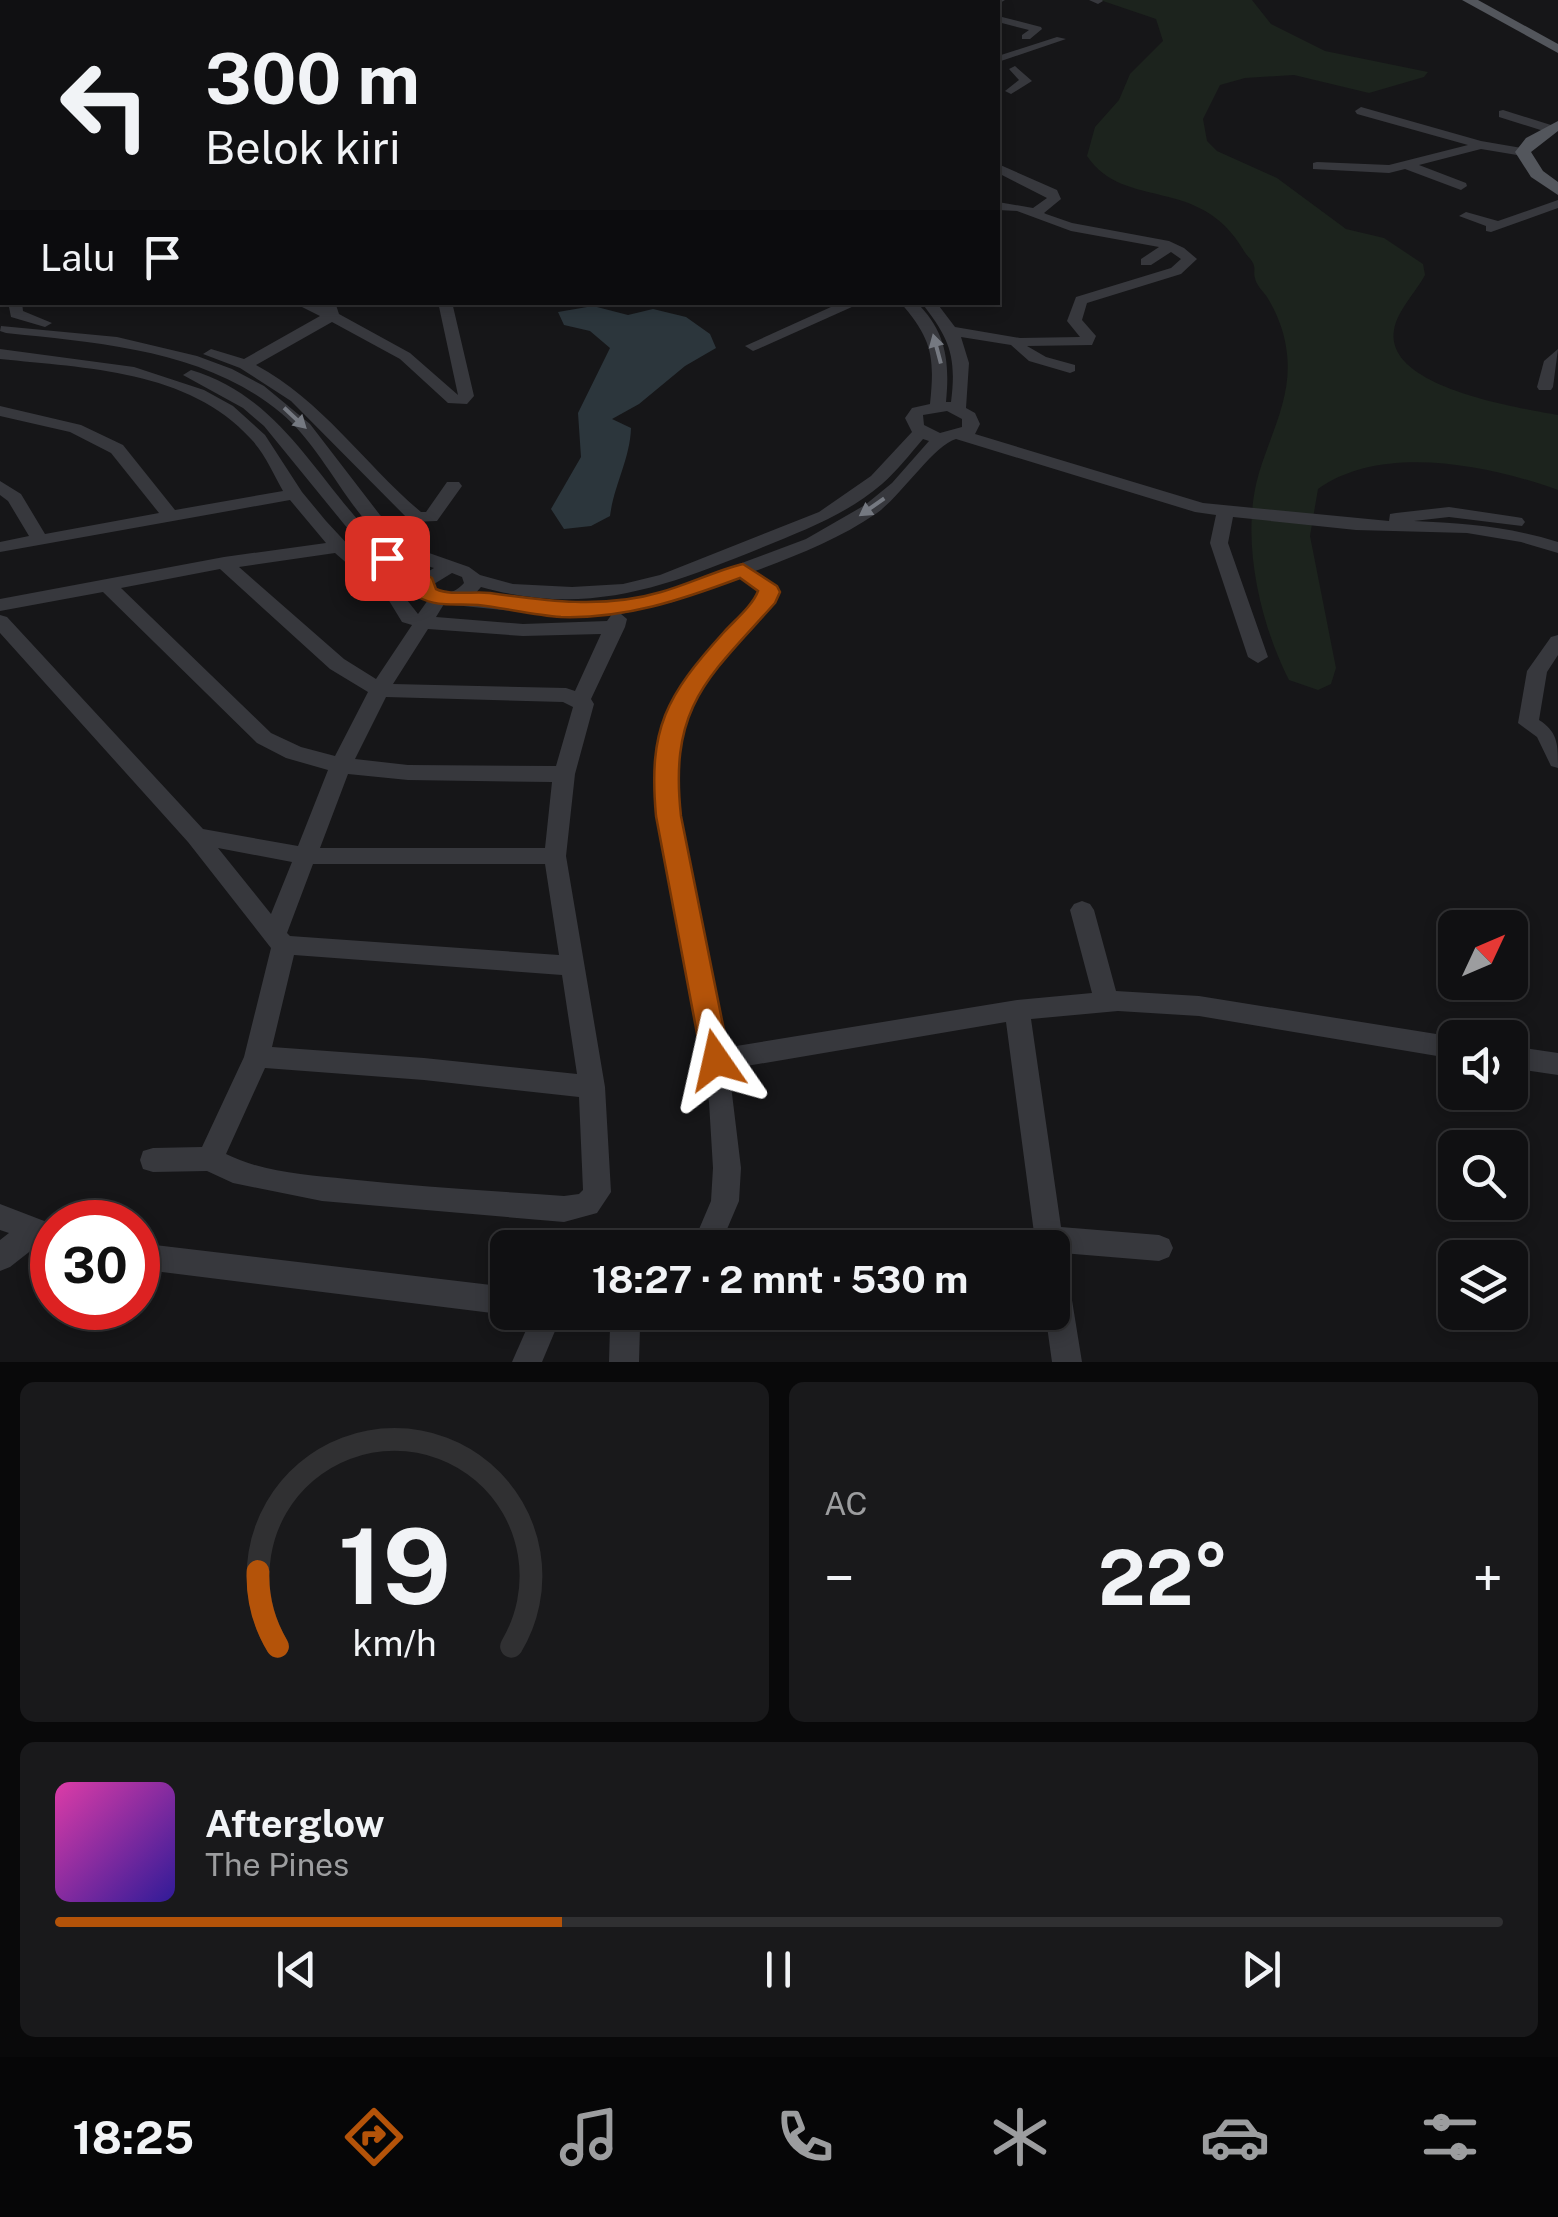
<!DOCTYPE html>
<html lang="id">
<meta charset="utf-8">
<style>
body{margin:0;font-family:"Public Sans",sans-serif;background:#19191b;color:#f1f3f6;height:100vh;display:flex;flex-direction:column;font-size:38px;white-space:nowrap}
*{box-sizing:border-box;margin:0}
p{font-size:32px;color:#9c9d9f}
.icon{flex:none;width:55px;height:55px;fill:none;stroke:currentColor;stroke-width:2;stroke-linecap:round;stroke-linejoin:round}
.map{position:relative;height:1362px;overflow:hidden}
.side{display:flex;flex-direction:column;gap:20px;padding:20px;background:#09090a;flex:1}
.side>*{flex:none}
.banner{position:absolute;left:0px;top:0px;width:1000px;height:305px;box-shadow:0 5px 15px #0003,0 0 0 2px #303032;background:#101012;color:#f1f3f6;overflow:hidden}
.needle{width:65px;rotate:46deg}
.tools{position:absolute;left:1438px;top:910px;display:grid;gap:20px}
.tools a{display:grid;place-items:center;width:90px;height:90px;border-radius:15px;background:#101012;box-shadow:0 5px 15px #0003,0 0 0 2px #303032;font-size:50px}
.speed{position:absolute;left:30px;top:1200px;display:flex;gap:20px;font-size:50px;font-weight:700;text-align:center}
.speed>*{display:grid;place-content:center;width:130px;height:130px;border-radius:50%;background:#101012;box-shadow:0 5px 15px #0003,0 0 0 2px #303032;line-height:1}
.speed .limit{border:15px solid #d22;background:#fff;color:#111}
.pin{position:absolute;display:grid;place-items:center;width:85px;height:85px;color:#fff;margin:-42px;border-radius:20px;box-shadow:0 5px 15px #0006}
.me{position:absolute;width:110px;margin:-55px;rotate:349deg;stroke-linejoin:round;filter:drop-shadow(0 0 8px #0008)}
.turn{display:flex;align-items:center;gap:35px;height:210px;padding:0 40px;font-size:45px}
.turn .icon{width:130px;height:130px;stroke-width:2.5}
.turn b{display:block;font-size:70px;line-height:85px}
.then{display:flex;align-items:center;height:95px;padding:0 40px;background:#0003;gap:20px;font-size:38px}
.big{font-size:75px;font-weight:700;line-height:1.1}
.side .tile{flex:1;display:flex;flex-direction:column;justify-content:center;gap:15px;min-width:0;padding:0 35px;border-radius:15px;background:#19191b}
.side .dial{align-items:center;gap:0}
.dial svg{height:260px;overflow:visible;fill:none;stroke:#303032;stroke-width:7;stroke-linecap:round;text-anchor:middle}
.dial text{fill:#f1f3f6;stroke:none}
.song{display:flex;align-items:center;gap:30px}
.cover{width:120px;height:120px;border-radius:15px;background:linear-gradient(135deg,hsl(320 70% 55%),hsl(250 70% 35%))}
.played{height:10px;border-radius:5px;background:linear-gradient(90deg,#b45309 35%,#303032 35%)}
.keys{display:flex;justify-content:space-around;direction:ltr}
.heat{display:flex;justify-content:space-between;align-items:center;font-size:55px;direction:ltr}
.side .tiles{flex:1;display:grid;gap:20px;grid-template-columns:1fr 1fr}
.tile:last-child{grid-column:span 2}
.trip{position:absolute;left:490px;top:1230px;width:580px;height:100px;border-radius:15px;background:#101012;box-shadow:0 5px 15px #0003,0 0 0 2px #303032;font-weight:700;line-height:100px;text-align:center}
.menu{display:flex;height:160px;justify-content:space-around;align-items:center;background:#060607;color:#9c9d9f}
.menu .icon{width:70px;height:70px}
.menu .selected{color:#b45309}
.menu b{font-size:45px;color:#f1f3f6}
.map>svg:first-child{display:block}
.green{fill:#1c231d}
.water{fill:#2c363c}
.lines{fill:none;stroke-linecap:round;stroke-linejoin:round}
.minor{fill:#37383d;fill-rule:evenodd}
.major{fill:#53565c;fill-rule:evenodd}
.oneway{fill:#757981}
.route{fill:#b45309;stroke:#753606;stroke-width:2.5}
</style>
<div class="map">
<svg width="1558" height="1362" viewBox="0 0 1558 1362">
<rect width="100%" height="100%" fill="#161618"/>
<!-- green -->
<path class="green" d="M1100,0h152l19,24 54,27 103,21 -4,5 -55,16 -75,-18 -49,3 -25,7 -17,34 4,22 10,10 60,27 69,51 38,9 39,26 2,11c-9,17 -28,36 -31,55 -10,58 127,78 164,85v75c-70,-25 -176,-47 -240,-1l-8,47 26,132 -5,16 -13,6 -29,-10c-30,-59 -49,-144 -30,-207 12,-40 33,-76 28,-119 -2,-20 -9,-39 -20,-57 -4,-6 -11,-12 -12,-19 -2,-6 1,-8 -2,-15 -2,-4 -6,-7 -9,-12 -44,-77 -119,-39 -157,-95l8,-29 24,-27 11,-26 33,-33 -7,-22z"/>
<!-- water -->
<path class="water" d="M593,306l35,9 25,-6 33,8 24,17 6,14 -31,18 -46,38 -27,15 19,9c-1,31 -17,57 -21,88l-19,10 -27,3 -13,-20 30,-52 -3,-44 32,-65 -20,-17 -26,-6 -6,-13z"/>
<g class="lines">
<!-- minor -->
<g class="minor">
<path d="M7,0h10l1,2h-10z"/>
<path d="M22,0h10l1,2h-10z"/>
<path d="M264,0h11l1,2h-10z"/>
<path d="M430,0h12l1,2h-11z"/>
<path d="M525,0h10l1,2h-10z"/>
<path d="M553,0h11l1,2h-10z"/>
<path d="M789,0h13l1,2h-12z"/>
<path d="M880,0h9l1,1 -11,1z"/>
<rect x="944" y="0" width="10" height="2"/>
<path d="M991,0h14l-7,4 -8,-2z"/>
<path d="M1089,0h13l1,1 -5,3z"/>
<path d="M998,16l43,11 1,2 -12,10h-8v-4l7,-5 -31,-8z"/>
<path d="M1057,37l9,2 -68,23v-6z"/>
<path d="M1015,66l17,15 -21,13 -6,-3 14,-11 -10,-11z"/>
<path d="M1361,107l120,34 46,8 2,3 -6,4 -42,-7 -62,16 47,18 1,3 -6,4 -56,-21 -16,4 -76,-4v-6l4,-1 72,3 79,-20 -111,-31 -2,-3z"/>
<path d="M1503,110l51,16 2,3 -6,4 -51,-16v-6z"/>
<path d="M998,164l59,26 4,9 -17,14 2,1 26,9 97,18 15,7 13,11 -16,15 -94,29 -5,17 14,16 -4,9 -65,1 19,11 29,8v6l-5,2 -41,-12 -18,-16 -50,-8 8,26 -3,45 9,5 5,11 -5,10 228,69 186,18 1,-7 6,-1 53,-6 67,10 6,1 3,4 -3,4 -73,-9 -35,4c50,2 97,6 144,21v11l-37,-11 -54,-9 -111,-3 -123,-13 -5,26 40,114 -10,6 -10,-6 -38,-114 6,-28 -21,-3 -239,-73c-22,6 -55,57 -79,74 -38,26 -79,42 -122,58l24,21c-21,41 -63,67 -86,108 -34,65 -8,145 5,212 9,45 18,90 26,136l293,-48 75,-7 -22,-83 4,-6 8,-3 8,3 4,6 22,81 83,5 256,41v22l-256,-43 -81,-5 -87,8 30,208 98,8 10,4 4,9 -4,9 -10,4 -97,-8 4,10 16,99h-30l-7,-50h7v-64h-16l-30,-226 -277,47 12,99 -2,33 -20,47h-28l20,-47 2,-33 -4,-66 -52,-286 -1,-55 8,-42 12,-23 28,-39 56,-64 -20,-16 -67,25 -52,12 6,5 -2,8 -34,72 3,5 -19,70 -9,82 39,231 6,105 -14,21 -33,9 -242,-21 -89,-18 -26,-12 -54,1 -10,-3 -3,-9 3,-9 10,-3 49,-1 42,-90 27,-109 -83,-106 -188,-209v-18l7,2 196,212 95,17 30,-76 -42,-12 -29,-15 -154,-151 -103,19v-12l224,-42 102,-14 -36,-43 -290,52v-10l29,-6 -21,-35 -8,-6v-14l21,13 24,40 114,-21 -48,-60 -41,-21 -70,-16v-10l81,19 42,20 52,65 108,-19c-10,-18 -18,-37 -32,-52 -62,-69 -166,-71 -251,-80v-10l134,18 70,23 29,16 32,29 37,57 24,29 25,27 41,33 26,33 10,-14 -9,-3 -4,-12 -58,-45 -93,-114 -21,-18 -60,-33 8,-5c85,25 121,101 177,161 16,17 36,30 56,43l10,-6c-76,-20 -97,-108 -153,-155 -76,-63 -180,-70 -275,-80l-6,-2 1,-5 116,11 80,19 35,13 32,17 46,38 70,91 32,32 57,20 11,8 33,9 59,3 51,-3 37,-9 159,-63 52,-36 41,-44 -7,-14 7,-10 18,-4c5,-48 2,-65 -30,-102h16c30,29 34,59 30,100h5c6,-47 -2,-64 -30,-100h15l19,25 65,11 60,-1 -13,-16 9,-24 95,-29 10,-9 -10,-7 -20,13h-10v-6l18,-12 -88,-16 -54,-20 -19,-1v-8l35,6 14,-10 -49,-25zM947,411l15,8v8l-22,6 -16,-8 -1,-10zM923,439l6,2 -37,42 -27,22 -59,34 -145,54 -39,9 -62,2 -86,-9 7,-8c107,30 183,0 280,-39 43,-18 85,-33 121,-64 15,-13 28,-30 41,-45zM335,553l53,46 14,23 10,3 -36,54 -32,-20 -105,-92zM220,569l110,100 38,23 -33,64 -34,-9 -30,-14 -150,-145zM452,573l10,4 2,6c-10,11 -15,10 -29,6l-1,-5zM444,604l116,12 52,-2 -5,7 -84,3 -87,-7zM428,629l95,7 78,-2 -26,57 -9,-3 -173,-4zM386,697l177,5 10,5 -17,59 -148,-1 -53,-6zM348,774l60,6 144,2 -7,66h-225zM218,848l74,14 -21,52zM313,864h232l14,91 -269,-19 -3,-3zM294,955l268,20 15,99 -153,-16 -152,-11zM265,1068l159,12 155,17 4,93 -4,4 -15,2c-72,-5 -145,-9 -217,-17 -40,-4 -85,-7 -121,-25z"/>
<path d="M1558,200v8l-67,24 -5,-1v-5l-27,-10 7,-4 32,9z"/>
<path d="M8,302h14l1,9 29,12 -7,4 -34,-10z"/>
<path d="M292,302h21l9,4 -1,-4h14l4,12 71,39 48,42 -20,-93h14l22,94 -7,8 -19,-1 -48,-44 -68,-37 -76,43c67,36 108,99 165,147h5l21,-30h12l3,4 -25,35 -26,1 -120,-121 -51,-33 -37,-14 8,-5 33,10 76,-43z"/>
<path d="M842,302h21l-105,47 -5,2 -8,-5z"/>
<path d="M1558,349l-5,38 -2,3h-12l-2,-3 7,-26z"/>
<path d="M1558,635v20l-11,17 -8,48c19,12 19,24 19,48l-7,-2 -14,-29 -19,-14 9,-52 24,-34z"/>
<path d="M1510,1046l48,7v22l-48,-7z"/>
<path d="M0,1204l52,20v26l-14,-5 -28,22 -10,4v-31l9,-7 -9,-3z"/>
<path d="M138,1243l370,44v25h6l-6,3 -370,-46z"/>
<path d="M534,1312h29l-21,50h-30z"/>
<path d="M607,1312h29l4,15 -1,35h-30l1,-35z"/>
</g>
<!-- major -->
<g class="major">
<path d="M1462,0h16l80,44v9z"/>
<path d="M1558,121v10l-27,21 12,19 15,11v13l-27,-18 -16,-25 11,-14z"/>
</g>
</g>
<!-- one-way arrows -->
<defs><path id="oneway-solid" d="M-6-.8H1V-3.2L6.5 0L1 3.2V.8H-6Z" transform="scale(2.5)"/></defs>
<g class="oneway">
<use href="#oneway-solid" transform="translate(937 349) rotate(-105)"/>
<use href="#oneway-solid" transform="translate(295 418) rotate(43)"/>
<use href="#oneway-solid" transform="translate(872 507) rotate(145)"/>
</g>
<!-- route -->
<path class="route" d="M387,552l45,26 4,11c15,7 37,2 54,4 57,8 114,16 171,-1 28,-8 54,-21 82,-28l34,22 3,6 -5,11c-68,76 -106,103 -94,213l49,244 -4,8 -10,4 -10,-4 -4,-8 -46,-244c-8,-88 10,-120 68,-184 11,-12 29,-27 34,-41l-18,-13c-59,22 -115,41 -179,39 -28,-2 -56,-9 -83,-12 -23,-2 -39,3 -60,-8l-4,-12 -34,-22 -3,-5z"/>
</svg>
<div class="tools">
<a><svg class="needle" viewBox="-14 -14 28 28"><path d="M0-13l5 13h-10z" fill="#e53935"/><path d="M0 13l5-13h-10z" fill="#9c9d9f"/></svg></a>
<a><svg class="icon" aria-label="sound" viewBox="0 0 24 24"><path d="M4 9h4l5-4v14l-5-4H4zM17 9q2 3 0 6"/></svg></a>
<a><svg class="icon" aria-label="search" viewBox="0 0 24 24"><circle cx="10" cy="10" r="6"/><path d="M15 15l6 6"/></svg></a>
<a><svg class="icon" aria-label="layers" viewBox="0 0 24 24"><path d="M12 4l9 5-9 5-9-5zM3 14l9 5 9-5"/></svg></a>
</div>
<div class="speed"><div class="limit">30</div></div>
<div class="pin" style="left:387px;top:558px;background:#d93025"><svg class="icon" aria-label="arrive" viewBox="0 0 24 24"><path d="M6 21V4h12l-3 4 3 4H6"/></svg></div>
<svg class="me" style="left:716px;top:1060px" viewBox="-20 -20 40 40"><path d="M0-17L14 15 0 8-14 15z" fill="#b45309" stroke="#fff" stroke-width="4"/></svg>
<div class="trip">18:27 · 2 mnt · 530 m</div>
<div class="banner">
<div class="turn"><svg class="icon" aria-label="left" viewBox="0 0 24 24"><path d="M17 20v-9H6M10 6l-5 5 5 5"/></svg><div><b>300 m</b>Belok kiri</div></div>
<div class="then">Lalu<svg class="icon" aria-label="arrive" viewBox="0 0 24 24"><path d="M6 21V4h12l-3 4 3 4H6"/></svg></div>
</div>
</div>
<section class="side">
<div class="tiles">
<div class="tile dial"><svg viewBox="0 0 100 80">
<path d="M14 69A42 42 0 1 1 86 69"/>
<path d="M14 69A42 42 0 0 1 8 46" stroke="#b45309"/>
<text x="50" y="56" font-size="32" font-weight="700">19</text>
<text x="50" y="72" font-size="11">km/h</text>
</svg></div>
<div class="tile"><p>AC</p>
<div class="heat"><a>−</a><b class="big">22°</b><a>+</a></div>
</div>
<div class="tile">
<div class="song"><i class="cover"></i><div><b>Afterglow</b><p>The Pines</p></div></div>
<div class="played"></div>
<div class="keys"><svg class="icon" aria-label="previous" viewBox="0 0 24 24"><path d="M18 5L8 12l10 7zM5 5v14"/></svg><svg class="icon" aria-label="pause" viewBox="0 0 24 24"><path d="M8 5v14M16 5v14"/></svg><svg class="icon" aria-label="next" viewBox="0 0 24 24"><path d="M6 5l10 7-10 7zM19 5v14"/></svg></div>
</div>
</div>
</section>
<nav class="menu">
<b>18:25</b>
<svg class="icon selected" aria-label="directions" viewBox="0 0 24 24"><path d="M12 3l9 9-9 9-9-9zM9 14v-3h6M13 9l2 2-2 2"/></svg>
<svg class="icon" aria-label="music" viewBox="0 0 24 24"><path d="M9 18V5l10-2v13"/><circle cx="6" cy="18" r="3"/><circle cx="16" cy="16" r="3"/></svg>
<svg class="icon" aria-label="phone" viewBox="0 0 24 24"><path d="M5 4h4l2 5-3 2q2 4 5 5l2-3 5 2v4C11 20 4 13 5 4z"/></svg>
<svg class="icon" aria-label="climate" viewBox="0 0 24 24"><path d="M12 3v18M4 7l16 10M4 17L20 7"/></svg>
<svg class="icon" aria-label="car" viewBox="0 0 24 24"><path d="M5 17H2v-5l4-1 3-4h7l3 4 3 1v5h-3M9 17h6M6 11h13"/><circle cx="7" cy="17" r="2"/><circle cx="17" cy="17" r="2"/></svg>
<svg class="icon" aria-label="filters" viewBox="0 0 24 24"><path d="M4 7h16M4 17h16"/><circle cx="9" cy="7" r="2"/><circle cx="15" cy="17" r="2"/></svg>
</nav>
